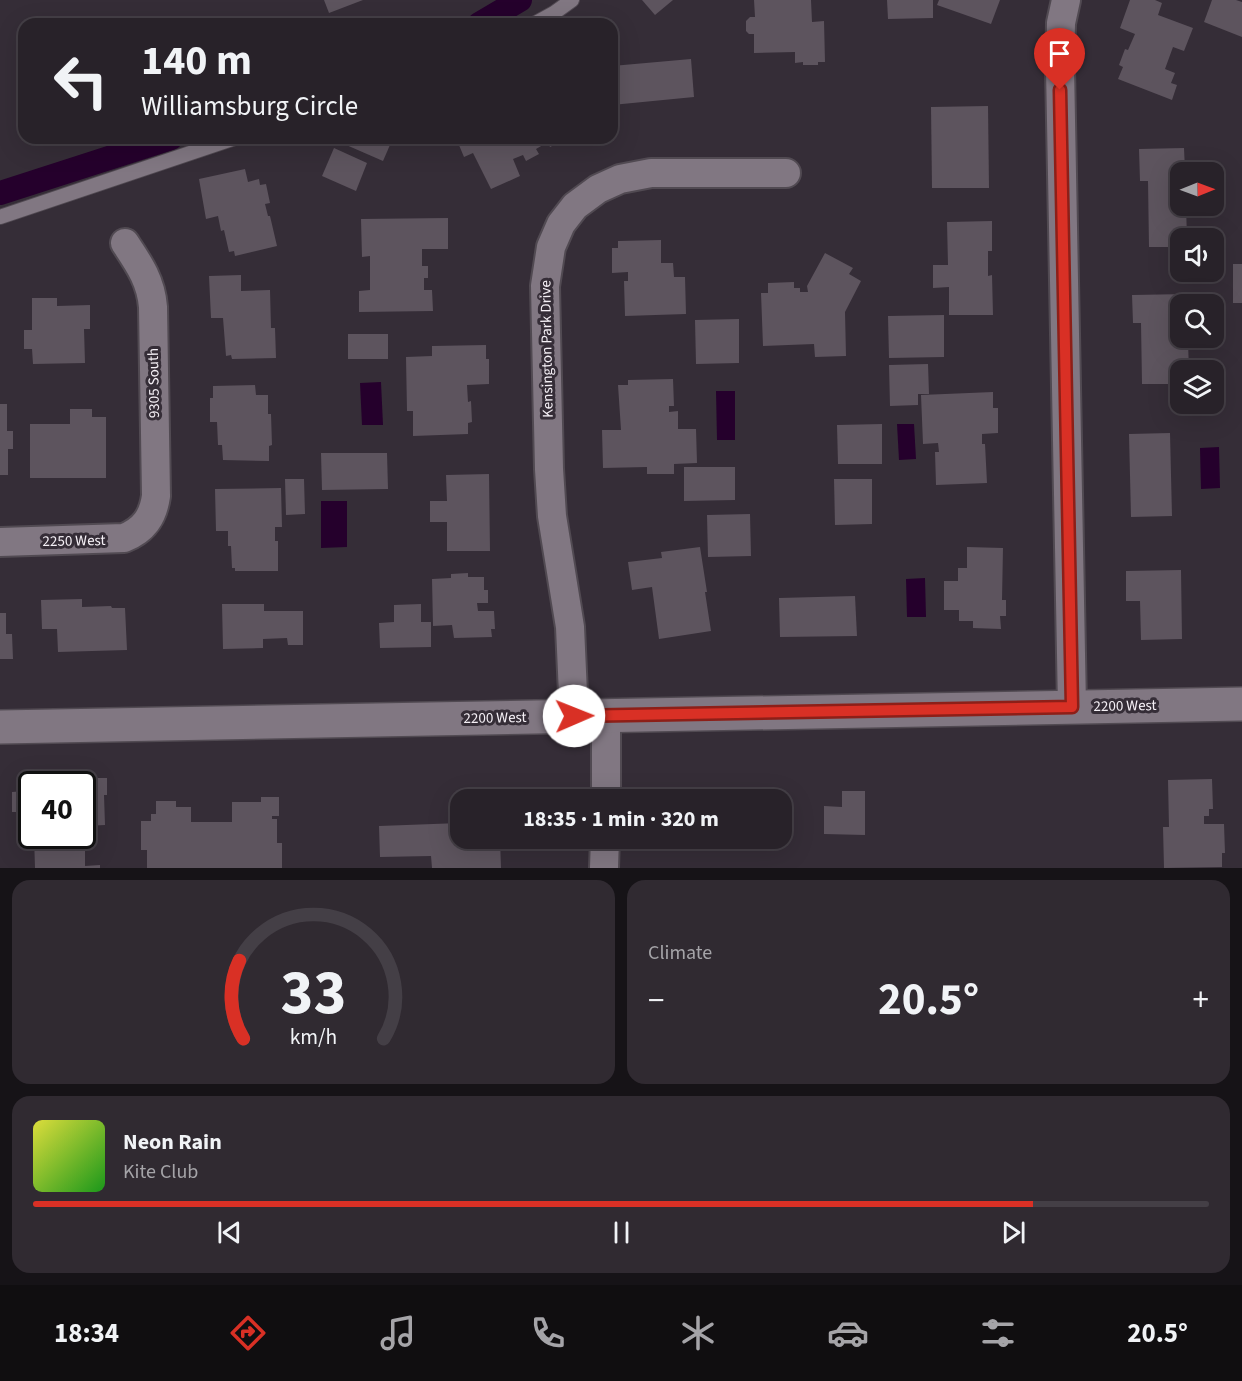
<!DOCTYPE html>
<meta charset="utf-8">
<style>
body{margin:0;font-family:"Source Sans 3",sans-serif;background:#302a31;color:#f1f3f6;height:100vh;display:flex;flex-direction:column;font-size:22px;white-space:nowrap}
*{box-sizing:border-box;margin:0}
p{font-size:20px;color:#a5a4a8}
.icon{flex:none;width:33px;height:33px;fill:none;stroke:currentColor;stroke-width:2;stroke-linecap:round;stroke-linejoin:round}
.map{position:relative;height:868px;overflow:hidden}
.panel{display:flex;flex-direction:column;gap:12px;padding:12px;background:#161317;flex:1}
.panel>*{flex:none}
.guide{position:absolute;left:18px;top:18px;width:600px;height:126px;border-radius:18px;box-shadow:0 6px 24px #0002,0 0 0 2px #443f46;background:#282229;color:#f1f3f6;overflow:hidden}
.needle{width:39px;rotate:89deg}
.controls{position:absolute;left:1170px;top:162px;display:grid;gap:12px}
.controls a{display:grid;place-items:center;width:54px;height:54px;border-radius:12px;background:#282229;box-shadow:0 6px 24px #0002,0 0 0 2px #443f46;font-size:30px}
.speed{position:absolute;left:18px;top:771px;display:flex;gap:12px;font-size:30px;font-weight:700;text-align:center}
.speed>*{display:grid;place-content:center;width:78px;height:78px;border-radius:50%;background:#282229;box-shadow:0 6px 24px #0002,0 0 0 2px #443f46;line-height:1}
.speed .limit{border:3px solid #111;border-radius:9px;background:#fff;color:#111}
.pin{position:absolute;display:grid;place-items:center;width:51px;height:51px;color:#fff;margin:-62px -26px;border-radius:50% 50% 50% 0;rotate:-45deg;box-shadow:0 0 6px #0007}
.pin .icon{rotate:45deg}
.me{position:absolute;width:66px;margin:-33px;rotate:89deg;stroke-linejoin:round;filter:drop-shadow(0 0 4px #0008)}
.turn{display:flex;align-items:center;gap:21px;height:126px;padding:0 24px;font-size:27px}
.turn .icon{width:78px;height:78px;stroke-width:2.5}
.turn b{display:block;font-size:42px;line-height:51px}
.big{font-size:45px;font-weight:700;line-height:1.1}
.panel .widget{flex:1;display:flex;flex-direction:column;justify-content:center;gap:9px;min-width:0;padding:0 21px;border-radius:18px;background:#302a31}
.panel .dial{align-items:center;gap:0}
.dial svg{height:156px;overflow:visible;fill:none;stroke:#443f46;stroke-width:7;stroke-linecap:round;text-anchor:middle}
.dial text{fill:#f1f3f6;stroke:none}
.song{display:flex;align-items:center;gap:18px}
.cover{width:72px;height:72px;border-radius:9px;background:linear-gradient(135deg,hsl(60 70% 55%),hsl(120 70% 35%))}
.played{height:6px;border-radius:3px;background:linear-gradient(90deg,#d93025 85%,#443f46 85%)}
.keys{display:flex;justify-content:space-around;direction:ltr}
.heat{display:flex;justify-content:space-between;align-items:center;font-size:33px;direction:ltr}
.panel .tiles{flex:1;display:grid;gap:12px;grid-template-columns:1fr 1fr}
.widget:last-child{grid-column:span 2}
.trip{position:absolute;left:450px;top:789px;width:342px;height:60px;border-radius:18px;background:#282229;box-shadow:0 6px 24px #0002,0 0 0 2px #443f46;font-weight:700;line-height:60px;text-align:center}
.menu{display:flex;height:96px;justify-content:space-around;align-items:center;background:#100e10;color:#a5a4a8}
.menu .icon{width:42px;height:42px}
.menu .active{color:#d93025}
.menu b{font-size:27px;color:#f1f3f6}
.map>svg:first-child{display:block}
.water{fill:#25002c}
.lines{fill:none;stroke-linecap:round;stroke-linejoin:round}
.canal{stroke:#25002c;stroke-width:24}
.building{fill:#5d545e}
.lane-casing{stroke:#514a52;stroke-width:16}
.street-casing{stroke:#514a52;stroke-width:32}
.secondary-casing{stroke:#514a52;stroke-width:36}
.lane{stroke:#817782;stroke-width:14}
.street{stroke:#817782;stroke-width:28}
.secondary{stroke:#817782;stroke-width:33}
.route-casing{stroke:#8d1f18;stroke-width:15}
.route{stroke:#d93025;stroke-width:10}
.labels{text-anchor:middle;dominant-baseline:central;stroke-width:6;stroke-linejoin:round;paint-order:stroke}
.street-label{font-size:15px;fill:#f5f0f6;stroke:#352d37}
</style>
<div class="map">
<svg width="1242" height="868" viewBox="0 0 1242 868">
<rect width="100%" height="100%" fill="#352d37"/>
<!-- water -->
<g class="water">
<path d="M381,382l2,43h-21l-2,-42z"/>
<path d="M716,391h19v49h-18z"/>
<path d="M914,424l2,35 -17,1 -2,-36z"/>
<path d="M1219,447l1,41 -19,1 -1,-41z"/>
<path d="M321,501h26v46l-26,1z"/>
<path d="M925,578l1,39h-19l-1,-38z"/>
</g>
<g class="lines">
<!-- canal -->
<g class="canal">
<path d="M479,24l41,-24"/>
<path d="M0,193l171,-55"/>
</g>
</g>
<!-- building -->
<g class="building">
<path d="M324,0h39l-34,13z"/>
<path d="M642,0h31l-18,15z"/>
<path d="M754,0h57l1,22 12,-1 1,41h-7v3h-15v-3l-8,1v-11l-41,1v-19h-5l-3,-3v-10l4,-4h5z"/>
<path d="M887,0h46v18l-45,1z"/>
<path d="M939,0h61l-9,24 -54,-19z"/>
<path d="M1130,0h25l7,3 -4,12 35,13 -9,23 -11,-4 -8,22 10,4 -4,10 6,2 -5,15 -54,-21 5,-12 -4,-2 6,-16 3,1 7,-16 -15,-6z"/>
<path d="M1212,0h24l6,2v35l-38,-15z"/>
<path d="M691,59l3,38 -82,8v-39z"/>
<path d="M988,106l1,82h-57l-1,-81z"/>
<path d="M346,138h47l-10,23 -39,-17z"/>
<path d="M456,138h112l-18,9 -2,-5 -12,7 3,5 -13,7 -3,-6 -10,4 7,17 -29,13 -18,-36 -9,4z"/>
<path d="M334,148l33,15 -11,28 -34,-15z"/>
<path d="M1184,148l1,22h5v2h-10v34h6l1,32h-7v9h-31l-1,-66h-8l-1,-32z"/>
<path d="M245,169l3,13 11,-3 1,6 6,-1 4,19 -5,1 3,12h2l7,30 -42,10 -1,-5 -5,1 -5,-22 -3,1 -3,-15 -12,3 -7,-40z"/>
<path d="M448,218v31h-26v17h6v12h-4v12h8l1,21 -74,1v-21l11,-1v-34l-8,1 -1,-38z"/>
<path d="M992,221v30h-4v25l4,-1 1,40h-44v-28l-16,1v-23h15l-1,-43z"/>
<path d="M661,240v23h12l1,14h11l1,37 -61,2 -1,-35h4v-9l-16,1v-25h6v-7z"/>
<path d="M825,253l28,15 -4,6 12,7 -16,31 1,44 -31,1 -1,-13 -51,2 -2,-53h7v-10l26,-1v6h6v4h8l-1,-6z"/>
<rect x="1233" y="264" width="9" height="39"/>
<path d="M241,275v16l29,-1 1,38h4l1,30 -44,1 -1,-4 -5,1 -3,-38h-12l-2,-42z"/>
<path d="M1187,294v10h-7v34h25l1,4h-18l1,28h-9v14h-38l-1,-61h-8l-1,-28z"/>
<path d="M32,298h25v8l33,-1v24h-6l1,34 -52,1 -1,-15h-8v-19h8z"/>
<path d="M944,315v42l-55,1 -1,-42z"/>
<path d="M739,319v44l-43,1 -1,-44z"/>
<rect x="348" y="334" width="40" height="25"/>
<path d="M486,345v14h3v25l-22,1 1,17 3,-1 1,21 -4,1v11l-55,2v-25h-6l-1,-54 26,-1v-10z"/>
<path d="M928,364l1,30h-11v11l-28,1 -1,-41z"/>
<path d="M673,379l1,27h-5v6l9,-1v18h18l1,34 -23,1v10h-27v-7l-44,1 -1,-38h19l-3,-45h10v-5z"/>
<path d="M255,385l1,10h12v19h3l1,31 -3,1v15l-46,-1 -1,-15h-4l-1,-23h-7v-24h3v-12z"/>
<path d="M993,392v16h5v25l-16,1v10h3l2,39 -51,2 -1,-33h4l-1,-9 -15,1 -2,-49z"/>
<path d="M0,404h7v27h6v18h-5v26h-8z"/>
<path d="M70,409h22v8h14v61h-76v-54h40z"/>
<path d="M882,424v40h-44l-1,-39z"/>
<path d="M1170,433l2,83 -41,1 -2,-83z"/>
<path d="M321,453h66l1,36 -66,1z"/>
<path d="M684,467h51v33l-51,1z"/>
<path d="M489,474l1,77h-43v-29h-17v-21h17l-1,-26z"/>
<path d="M285,479h19l1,35 -19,1z"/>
<path d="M834,479h38v45l-37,1z"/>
<path d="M281,488l1,39h-7v14h3v30h-43v-3h-3l-1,-22h-3v-15h-12l-1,-42z"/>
<path d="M750,514l1,42 -43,1 -1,-42z"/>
<path d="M700,547l7,45h-2l6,39 -52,8 -7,-52 -20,3 -4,-28 34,-4 -1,-6z"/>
<path d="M967,547l36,1 -1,52h4v16h-6l1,13 -28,-1v-7h-14v-11h-15v-29h14v-13h9z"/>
<path d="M1181,570l1,69 -41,1 -1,-39h-14v-30z"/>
<path d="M468,573v4h16v13h4v13h-11l1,8h16l1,18h-4l1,8 -38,1 -2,-13 -19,1 -1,-47 19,-1v-4z"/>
<path d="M855,596l2,40 -77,1 -1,-39z"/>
<path d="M82,599v8l29,-1 1,2h13l2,42 -69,2 -1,-23h-15l-1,-29z"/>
<path d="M222,604h42v7h39v34h-15l-1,-7 -24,1v9l-40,1z"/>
<path d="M421,604v18h10v25l-51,1 -1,-25 15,-1v-17z"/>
<path d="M0,613h6v21h6l1,25h-13z"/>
<path d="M31,776h29v5h24v3h-53z"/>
<path d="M90,778h17v17h-3l1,30 -20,1v40l15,-1v3h-65l-1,-32h48v-51h8z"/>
<path d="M1212,779l1,30h-4v7h-5v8h20l1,29h-3v14l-58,1 -1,-41h6l-1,-47z"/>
<path d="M32,786v41h-13l-1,-15h-6v-20l13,-1v-4z"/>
<path d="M842,791h23v44l-41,-1v-28l18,1z"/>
<path d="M261,797h18v19h-7v3h5v24h5v25h-135v-18h-6v-29h10v-7h5v-13h20v6h15v15h41v-20h29z"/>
<path d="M460,823v15l40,1 1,29h-69l-1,-12 -51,1 -1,-31z"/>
</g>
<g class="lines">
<!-- lane casing -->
<g class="lane-casing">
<g id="lane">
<path d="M534,24l20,-11 18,-13"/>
<path d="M0,217l235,-79"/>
</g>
</g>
<!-- street casing -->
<g class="street-casing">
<g id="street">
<path d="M1066,0l-5,23 -1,44 12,640"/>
<path d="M0,542l124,-4c20,-8 29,-21 32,-42l-3,-189c-2,-26 -14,-43 -28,-64"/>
<path d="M574,716l-4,-89 -18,-111 -3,-47 -4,-183 6,-39 10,-23 14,-18 23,-17 22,-10 31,-6h135"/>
<path d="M606,800v-84"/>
<path d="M604,868l1,-30"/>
</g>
</g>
<!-- secondary casing -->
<g class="secondary-casing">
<path id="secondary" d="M0,727l1242,-23"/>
</g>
<!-- lane -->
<use href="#lane" class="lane"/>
<!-- street -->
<use href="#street" class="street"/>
<!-- secondary -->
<use href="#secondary" class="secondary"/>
</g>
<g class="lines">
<!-- route casing -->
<g class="route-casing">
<path id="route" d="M574,716l498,-9 -12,-617"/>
</g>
<!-- route -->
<use href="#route" class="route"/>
</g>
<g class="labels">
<!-- street labels -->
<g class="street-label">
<text transform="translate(547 349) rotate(-91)">Kensington Park Drive</text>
<text transform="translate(154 383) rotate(-91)">9305 South</text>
<text transform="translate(74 541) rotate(-1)">2250 West</text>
<text transform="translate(1125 706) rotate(-1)">2200 West</text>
<text transform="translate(495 718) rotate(-1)">2200 West</text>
</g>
</g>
</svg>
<div class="controls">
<a><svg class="needle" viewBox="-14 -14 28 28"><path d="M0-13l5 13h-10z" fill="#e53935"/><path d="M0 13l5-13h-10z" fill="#a5a4a8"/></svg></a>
<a><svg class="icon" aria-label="sound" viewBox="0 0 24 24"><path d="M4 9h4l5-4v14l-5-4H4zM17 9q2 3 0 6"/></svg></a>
<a><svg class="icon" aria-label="search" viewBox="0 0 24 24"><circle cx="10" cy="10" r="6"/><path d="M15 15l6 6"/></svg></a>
<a><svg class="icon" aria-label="layers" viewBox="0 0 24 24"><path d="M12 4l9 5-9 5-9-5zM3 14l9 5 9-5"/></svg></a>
</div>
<div class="speed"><div class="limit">40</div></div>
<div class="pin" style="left:1060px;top:90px;background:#d93025"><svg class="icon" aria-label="arrive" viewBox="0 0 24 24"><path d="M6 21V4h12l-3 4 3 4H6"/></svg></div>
<svg class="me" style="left:574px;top:716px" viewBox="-20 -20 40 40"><circle r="19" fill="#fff"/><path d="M0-13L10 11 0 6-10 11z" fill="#d93025"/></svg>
<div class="trip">18:35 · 1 min · 320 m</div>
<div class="guide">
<div class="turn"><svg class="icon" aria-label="left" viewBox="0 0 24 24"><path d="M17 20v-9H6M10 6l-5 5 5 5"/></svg><div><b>140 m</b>Williamsburg Circle</div></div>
</div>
</div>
<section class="panel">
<div class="tiles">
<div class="widget dial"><svg viewBox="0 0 100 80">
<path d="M14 69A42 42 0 1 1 86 69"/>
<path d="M14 69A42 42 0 0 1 12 29" stroke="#d93025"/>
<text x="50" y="56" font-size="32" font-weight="700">33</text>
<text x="50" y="72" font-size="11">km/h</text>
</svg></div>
<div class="widget"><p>Climate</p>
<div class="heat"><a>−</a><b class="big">20.5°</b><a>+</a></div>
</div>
<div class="widget">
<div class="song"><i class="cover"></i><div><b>Neon Rain</b><p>Kite Club</p></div></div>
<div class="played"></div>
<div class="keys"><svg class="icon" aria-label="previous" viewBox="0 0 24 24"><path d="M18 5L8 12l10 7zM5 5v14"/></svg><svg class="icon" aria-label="pause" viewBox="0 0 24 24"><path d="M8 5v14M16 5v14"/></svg><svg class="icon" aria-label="next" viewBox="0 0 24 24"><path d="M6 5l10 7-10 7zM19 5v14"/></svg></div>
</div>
</div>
</section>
<nav class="menu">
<b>18:34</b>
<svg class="icon active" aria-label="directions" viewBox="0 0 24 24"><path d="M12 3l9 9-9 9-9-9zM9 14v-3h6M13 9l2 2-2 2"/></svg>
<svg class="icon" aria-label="music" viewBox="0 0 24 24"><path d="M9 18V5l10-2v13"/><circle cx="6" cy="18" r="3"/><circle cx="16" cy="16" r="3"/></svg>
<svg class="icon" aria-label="phone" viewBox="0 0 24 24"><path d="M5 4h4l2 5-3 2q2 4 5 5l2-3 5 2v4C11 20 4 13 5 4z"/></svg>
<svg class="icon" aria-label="climate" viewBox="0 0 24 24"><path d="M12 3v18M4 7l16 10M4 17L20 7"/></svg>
<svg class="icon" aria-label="car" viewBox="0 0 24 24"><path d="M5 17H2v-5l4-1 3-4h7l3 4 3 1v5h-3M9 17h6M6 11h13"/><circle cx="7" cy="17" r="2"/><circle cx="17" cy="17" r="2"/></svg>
<svg class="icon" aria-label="filters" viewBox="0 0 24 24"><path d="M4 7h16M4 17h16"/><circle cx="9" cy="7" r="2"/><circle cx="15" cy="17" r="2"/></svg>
<b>20.5°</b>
</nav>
